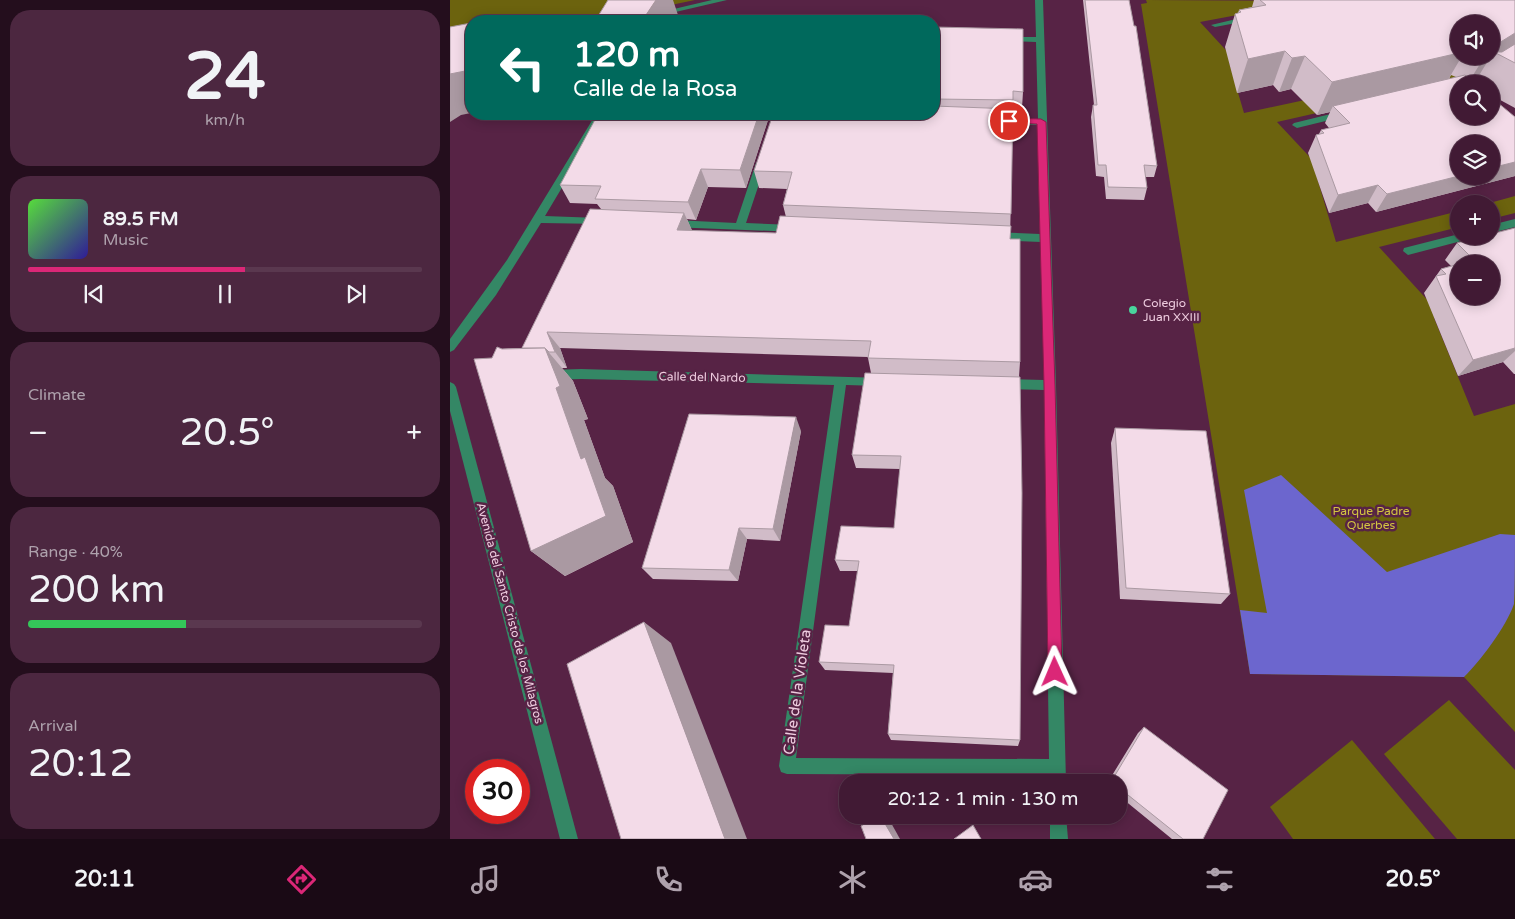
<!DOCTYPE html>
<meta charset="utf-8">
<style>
body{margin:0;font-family:"Varela Round",sans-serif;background:#4c2740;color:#f1f3f6;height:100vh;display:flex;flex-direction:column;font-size:19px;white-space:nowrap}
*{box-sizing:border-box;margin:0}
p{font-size:16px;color:#aea1ac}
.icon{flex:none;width:28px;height:28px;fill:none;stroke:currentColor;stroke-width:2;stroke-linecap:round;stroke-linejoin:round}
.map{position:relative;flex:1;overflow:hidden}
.details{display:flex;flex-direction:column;gap:10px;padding:10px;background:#240e1d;width:450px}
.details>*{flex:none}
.banner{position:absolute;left:15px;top:15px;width:475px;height:105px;border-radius:20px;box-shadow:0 2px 12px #0003,0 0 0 1px #5a384f;background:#00695c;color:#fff;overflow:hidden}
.controls{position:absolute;left:1000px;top:15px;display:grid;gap:10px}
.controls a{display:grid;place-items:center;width:50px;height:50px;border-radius:50%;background:#411a34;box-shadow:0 2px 12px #0003,0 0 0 1px #5a384f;font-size:25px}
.speed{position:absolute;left:15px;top:759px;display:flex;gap:10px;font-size:25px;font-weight:700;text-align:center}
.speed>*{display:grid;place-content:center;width:65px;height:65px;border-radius:50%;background:#411a34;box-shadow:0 2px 12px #0003,0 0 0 1px #5a384f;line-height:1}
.speed .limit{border:8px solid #d22;background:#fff;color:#111}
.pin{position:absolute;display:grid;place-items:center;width:42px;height:42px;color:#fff;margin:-21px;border:2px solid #fff;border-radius:50%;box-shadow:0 1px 5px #0007}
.me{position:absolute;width:55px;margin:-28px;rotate:359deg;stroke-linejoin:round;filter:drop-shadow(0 0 4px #0008)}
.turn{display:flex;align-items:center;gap:18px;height:105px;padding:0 25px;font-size:22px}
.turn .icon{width:65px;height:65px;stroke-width:2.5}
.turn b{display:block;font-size:35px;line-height:42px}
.big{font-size:38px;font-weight:600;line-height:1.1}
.details .widget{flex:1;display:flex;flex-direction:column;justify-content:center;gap:8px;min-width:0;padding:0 18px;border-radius:20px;background:#4c2740}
.details .dial{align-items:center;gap:0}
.dial b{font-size:65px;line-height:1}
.song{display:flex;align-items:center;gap:15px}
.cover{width:60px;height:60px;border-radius:8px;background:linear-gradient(135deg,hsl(110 70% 55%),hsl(250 70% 35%))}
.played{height:5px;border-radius:2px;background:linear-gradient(90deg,#db2777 55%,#5a384f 55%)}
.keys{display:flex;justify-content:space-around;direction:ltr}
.heat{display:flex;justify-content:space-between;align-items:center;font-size:28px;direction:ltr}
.charge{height:8px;border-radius:4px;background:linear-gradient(90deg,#34c759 40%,#5a384f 0)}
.trip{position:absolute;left:389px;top:774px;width:288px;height:50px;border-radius:20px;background:#411a34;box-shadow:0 2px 12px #0003,0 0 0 1px #5a384f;font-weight:600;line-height:50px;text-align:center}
.menu{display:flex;height:80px;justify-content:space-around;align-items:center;background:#1a0a15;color:#aea1ac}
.menu .icon{width:35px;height:35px}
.menu .current{color:#db2777}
.menu b{font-size:22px;color:#f1f3f6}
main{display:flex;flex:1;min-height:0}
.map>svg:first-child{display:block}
.green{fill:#6c630e}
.water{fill:#6c66ce}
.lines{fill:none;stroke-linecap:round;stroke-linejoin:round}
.minor{fill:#348765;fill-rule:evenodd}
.wall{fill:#d1bcc8;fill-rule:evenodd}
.shaded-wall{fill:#aa99a2}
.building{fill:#f3dbe8;stroke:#aa99a2}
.route{fill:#db2777;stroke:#8e194d}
.poi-dot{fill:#49d49d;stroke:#572345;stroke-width:2}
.labels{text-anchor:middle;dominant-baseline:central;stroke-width:5;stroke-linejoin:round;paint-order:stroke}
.poi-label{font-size:12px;fill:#eeccdf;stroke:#572345;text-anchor:start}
.street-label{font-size:12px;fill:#eeccdf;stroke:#572345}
.park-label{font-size:12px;fill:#d3c541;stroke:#572345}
.near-street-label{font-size:15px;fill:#eeccdf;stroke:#572345}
</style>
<main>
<section class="details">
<div class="widget dial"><b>24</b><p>km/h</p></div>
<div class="widget">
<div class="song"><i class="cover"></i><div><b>89.5 FM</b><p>Music</p></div></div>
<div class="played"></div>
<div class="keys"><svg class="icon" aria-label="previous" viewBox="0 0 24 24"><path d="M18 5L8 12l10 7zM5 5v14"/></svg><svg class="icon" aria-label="pause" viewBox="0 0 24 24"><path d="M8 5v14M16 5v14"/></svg><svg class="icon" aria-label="next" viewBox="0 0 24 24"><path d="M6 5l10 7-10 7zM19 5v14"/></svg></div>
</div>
<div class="widget"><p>Climate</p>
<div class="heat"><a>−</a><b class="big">20.5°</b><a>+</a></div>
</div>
<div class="widget"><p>Range · 40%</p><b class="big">200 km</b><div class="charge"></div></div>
<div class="widget"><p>Arrival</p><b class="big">20:12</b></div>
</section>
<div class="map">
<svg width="1065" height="839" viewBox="0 0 1065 839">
<rect width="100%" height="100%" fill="#572345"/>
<!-- green -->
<g class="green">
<path d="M0,0h245l-101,21h-123v29l-21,5z"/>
<path d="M696,0l165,1 -111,21 35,38 -6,2 15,51 154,-33 -28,-48 93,48 -186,42 44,47 -6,2 21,71 123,-31v16l-80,20 63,69 -8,2 40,98 41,-12v328l-51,-55 -214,-3 -109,-670 6,-1z"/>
<path d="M1065,196v17l-24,6v-15h-5z"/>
<path d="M999,700l66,70v69h-58l-73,-85z"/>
<path d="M902,740l83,99h-142l-23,-32z"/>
</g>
<!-- water -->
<path class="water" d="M831,475l106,97 113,-38 15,1c0,14 0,59 -1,69 -8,23 -33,56 -50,73l-214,-3 -10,-64 27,3 -23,-123z"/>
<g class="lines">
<!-- minor -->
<g class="minor">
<path d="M262,0h15l-90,21h-14z"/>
<path d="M585,0h8l13,385 10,397h-16v-7l-263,-1 -6,-2 -2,-6 55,-381 -253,-6 -31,1 -4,-2 -2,-3 2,-3 4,-2 31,-1 303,9 2,3 -2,3 -4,2 -34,-1 -50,373 253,1 -5,-369 -39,-1 -4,-2 -2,-3 2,-3 4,-2 39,1 -3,-138 -47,-2 -5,-4 5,-4 46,2 -2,-109 -41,-1 -5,-3 5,-3 41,1 -2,-77 -30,-1 -4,-2 4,-2h30z"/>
<path d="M799,16l4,2 -1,2 -37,7 -4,-2z"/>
<path d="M893,111l3,1v4l-49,12 -5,-3 2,-2z"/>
<path d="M146,114h10l-61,102 54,2 4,2 1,2 -1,2 -62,-1 -45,72 -42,55 -4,2v-13l57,-79z"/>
<path d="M269,114h72l3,2 -5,3 -65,-2z"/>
<path d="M311,160l5,3 -20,60 48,2 4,1 1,3 -1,3 -128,-5 -1,-3 5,-4 62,3 20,-60z"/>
<path d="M1065,219v8l-24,6v-8z"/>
<path d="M1009,234v2h11l-1,3 -61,16 -5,-4 1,-3z"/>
<path d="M0,382l4,2 2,3 122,452h-18l-110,-428z"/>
<path d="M600,815h16l2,24h-18z"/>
</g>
</g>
<!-- wall -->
<g class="wall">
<path d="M633,0h46l28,166 -3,11h-9l2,11 -3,12 -38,-1 -2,-22 -8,-1 -5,-59 2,-12h1z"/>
<path d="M804,0h261v108l-24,-13v-11h-32l56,33v59l-139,36 -8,-9 -39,10 -21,-60 8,-18 3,-1 2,-4 8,-2 -4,-5 5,-11 -13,3 -26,-26 -12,3 -6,-7 -36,8 -12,-46 10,-33 3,-1 1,-3 13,-3zM1009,24h32v32h-32zM1001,75l5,2 -7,2zM1028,77l-3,6 -3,-2z"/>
<path d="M484,27l89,65 -1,16h-9l-3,131 10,123 -1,15 1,363 -2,6 -127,-6 -3,-6 5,-61 -68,-3 -6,-8 30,-36 9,-55h-18l-5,-11 59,-32 6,-59 -44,-1 -4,-13 19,-82 -3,-15v-1l-308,-9 7,20h-5l11,13 15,38 -4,1 21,58 8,8 20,56 -68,34 -34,-25 -39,-193 10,-9 20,-1 79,-139 -4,-5 -27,-1 -10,-18 199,-71h8l1,6 -22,68 -38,-1 -12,33 -9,-1 5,12 84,2 10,-16 -3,-12 4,-16 -28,-1 -5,-17 180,-57z"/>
<path d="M1065,228v146h-1l-11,-12 -45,14 -34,-83 17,-24 10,-3 -6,-6 12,-17z"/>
<path d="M665,428l115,166 -9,10 -101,-5 -9,-156z"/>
<path d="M351,431l-21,110 -33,-2 -9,42 -85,-2 -11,-11z"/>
<path d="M694,727l59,112h-31l-54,-44v-13h-10l30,-49z"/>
</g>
<!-- shaded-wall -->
<g class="shaded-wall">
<path d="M206,0h17l7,21h-38z"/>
<path d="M51,16l2,5h-4z"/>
<path d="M1065,33v20l-21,-1 -3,4v-8z"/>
<path d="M835,51l-12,34 -36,8 11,-34z"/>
<path d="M1009,53v3h3l-17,29 -112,21 -3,6 -13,3 15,-33z"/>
<path d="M855,56l-14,33 -12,3 13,-34z"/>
<path d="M1035,56h6l-13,21 -10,6z"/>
<path d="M21,67v46l-10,2 -11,7v-48z"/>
<path d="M309,114h8l1,6 -22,68 -6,-18z"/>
<path d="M1065,162v14l-139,36 11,-18 72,-18h32v-8z"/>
<path d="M251,169l7,18 -12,33 -8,-18z"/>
<path d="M928,185l-10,18 -39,10 9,-18z"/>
<path d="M234,213l8,17 -7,17 -8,-17z"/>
<path d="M97,332l13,16 7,20 -12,-16z"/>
<path d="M95,348l28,33 15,38 -4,1 21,58 8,8 20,56 -68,34 -34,-25 50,-92 -25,-71z"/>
<path d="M1065,348v3l-12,11 -45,14 15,-16z"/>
<path d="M346,417l5,14 -21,110 -7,-12z"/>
<path d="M289,528l8,11 -9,42 -9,-11z"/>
<path d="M194,622l27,21 76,196h-22z"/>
<path d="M430,815l10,6 10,18h-6z"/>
</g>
<!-- building -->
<g class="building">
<path d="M158,0h48l-14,21h-47z"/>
<path d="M635,0h44l5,26h2l21,140 -13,-1 3,23 -39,-1 -2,-22h-8l-5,-60h4z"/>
<path d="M810,0h255v33l-24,15v-24h-32v29l-127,29 -27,-26 -13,2 -7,-7 -37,8 -13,-45 6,-2 -2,-2 27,-5z"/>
<path d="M51,16l-2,5h-21z"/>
<path d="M21,23v44l-6,4 -15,3v-47z"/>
<path d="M484,27l89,2v63l-10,-1v9l-79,-1z"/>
<path d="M1065,44v19l-21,-11h8z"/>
<path d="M1015,75l10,9h-16v32h32v-19l24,20v45l-24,6v-24h-32v32l-72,18 -9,-9 -40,10 -22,-60 8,-2 -3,-3 29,-7 -17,-17z"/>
<path d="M484,106l79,3 -2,105 -228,-9 9,-33 -38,-1 19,-57h161z"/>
<path d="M148,114h161l-19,56 -39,-1 -13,33 -93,-3 6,-13 -41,-1z"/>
<path d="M140,209l94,4 -7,17 99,3 4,-17 231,10 -1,13h10v123l-152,-4 3,-17 -324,-9 8,20h-6l-4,-4h-23z"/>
<path d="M1065,228v120l-42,12 -37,-84 10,-2 -5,-5 18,-5v32h32v-32h-31l14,-4 -17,-17 25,-7h9v-2z"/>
<path d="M47,347l5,2 43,-1 15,38 -4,2 25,71 4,-2 21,59 -75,35 -57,-192 18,-1z"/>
<path d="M415,373l155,4 2,116 -2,247 -132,-6 6,-69 -75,-3 6,-37 24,1 10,-65 -24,-1 6,-34 53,2 7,-72 -49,-1z"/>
<path d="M239,414l107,3 -23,112 -34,-1 -10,42 -87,-2z"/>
<path d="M665,428l91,3 24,163 -104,-6z"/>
<path d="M194,622l81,217h-104l-54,-175z"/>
<path d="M694,727l84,63 -25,49h-20l-65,-52v-5h-7z"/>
<path d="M430,815l14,24h-28l-5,-13z"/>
<path d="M523,825l8,14h-27z"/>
</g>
<!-- route -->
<path class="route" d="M559,118l32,1 5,3 9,263 7,287 -2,4 -5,2 -5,-2 -2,-4 -4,-287 -7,-261 -31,-1v-4z"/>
<!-- markers -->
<circle class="poi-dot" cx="683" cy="310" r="5"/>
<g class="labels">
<!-- poi labels -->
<g class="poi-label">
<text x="693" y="303">Colegio<tspan x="693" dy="14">Juan XXIII</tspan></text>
</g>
<!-- street labels -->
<g class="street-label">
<text transform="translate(252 377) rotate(1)">Calle del Nardo</text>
<text transform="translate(60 613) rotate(75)">Avenida del Santo Cristo de los Milagros</text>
</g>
<!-- park labels -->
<g class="park-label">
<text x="921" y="511">Parque Padre<tspan x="921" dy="14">Querbes</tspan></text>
</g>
<!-- near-street labels -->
<g class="near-street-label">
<text transform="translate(347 692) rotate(-82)">Calle de la Violeta</text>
</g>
</g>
</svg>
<div class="controls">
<a><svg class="icon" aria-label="sound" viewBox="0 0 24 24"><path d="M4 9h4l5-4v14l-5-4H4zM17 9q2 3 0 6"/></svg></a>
<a><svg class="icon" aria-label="search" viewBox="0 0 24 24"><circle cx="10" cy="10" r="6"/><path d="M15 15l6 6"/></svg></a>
<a><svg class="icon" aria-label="layers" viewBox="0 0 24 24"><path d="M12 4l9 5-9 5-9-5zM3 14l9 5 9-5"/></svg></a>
<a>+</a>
<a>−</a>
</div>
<div class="speed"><div class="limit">30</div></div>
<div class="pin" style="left:559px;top:121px;background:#d93025"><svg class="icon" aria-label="arrive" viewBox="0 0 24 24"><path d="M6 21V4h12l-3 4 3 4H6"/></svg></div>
<svg class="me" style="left:605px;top:672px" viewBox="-20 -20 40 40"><path d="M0-17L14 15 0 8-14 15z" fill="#db2777" stroke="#fff" stroke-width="4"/></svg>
<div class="trip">20:12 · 1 min · 130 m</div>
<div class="banner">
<div class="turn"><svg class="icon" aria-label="left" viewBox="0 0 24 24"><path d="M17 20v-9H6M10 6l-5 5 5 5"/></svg><div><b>120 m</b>Calle de la Rosa</div></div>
</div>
</div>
</main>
<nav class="menu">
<b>20:11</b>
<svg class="icon current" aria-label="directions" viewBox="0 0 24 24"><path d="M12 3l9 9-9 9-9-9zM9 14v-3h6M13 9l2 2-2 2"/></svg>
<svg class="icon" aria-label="music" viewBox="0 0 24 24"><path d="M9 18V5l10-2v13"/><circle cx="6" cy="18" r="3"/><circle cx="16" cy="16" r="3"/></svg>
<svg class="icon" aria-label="phone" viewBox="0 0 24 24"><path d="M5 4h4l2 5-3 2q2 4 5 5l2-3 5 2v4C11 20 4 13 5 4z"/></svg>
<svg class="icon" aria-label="climate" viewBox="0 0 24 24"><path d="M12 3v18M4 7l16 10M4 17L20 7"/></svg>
<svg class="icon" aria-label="car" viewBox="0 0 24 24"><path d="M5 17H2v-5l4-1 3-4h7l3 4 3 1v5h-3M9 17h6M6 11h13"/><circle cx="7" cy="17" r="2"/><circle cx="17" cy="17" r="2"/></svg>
<svg class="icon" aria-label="filters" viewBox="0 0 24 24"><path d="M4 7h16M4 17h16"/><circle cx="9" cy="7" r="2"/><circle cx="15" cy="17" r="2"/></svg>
<b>20.5°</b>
</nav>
